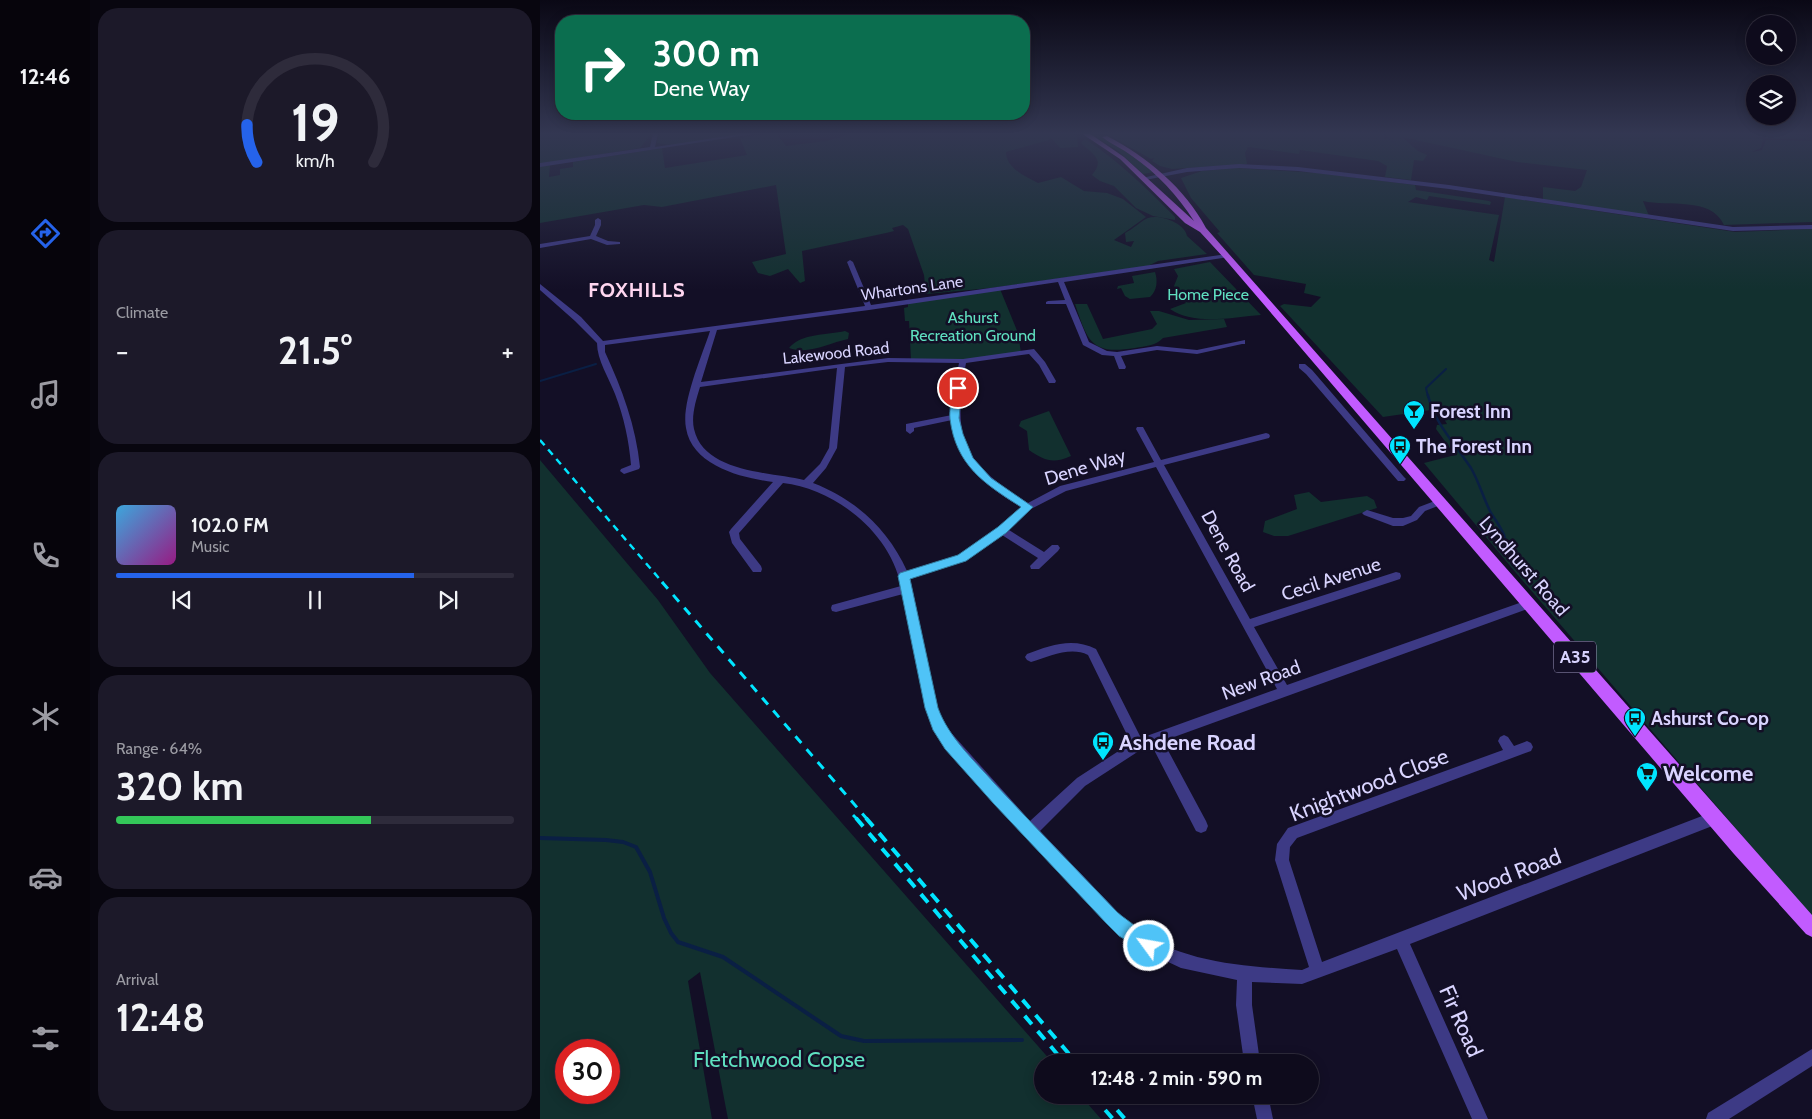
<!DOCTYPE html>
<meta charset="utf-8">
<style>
body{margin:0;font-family:Cabin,sans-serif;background:#1c1929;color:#f1f3f6;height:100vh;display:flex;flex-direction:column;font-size:19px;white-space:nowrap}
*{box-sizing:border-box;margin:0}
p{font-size:16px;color:#9b9ba3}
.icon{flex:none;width:28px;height:28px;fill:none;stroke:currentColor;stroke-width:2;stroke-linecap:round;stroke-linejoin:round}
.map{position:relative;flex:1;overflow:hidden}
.drawer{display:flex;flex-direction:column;gap:8px;padding:8px;background:#08060f;width:450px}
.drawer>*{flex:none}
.hud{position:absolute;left:15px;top:15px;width:475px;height:105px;border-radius:20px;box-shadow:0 2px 12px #0003,0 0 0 1px #2e2b3b;background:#0b6e4f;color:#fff;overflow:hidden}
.fabs{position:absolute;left:1206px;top:15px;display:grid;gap:10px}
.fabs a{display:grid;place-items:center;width:50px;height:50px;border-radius:50%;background:#0e0b1c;box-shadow:0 2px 12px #0003,0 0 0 1px #2e2b3b;font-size:25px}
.speed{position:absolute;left:15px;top:1039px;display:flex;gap:10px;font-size:25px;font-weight:700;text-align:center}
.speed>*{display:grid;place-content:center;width:65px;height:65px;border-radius:50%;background:#0e0b1c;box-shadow:0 2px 12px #0003,0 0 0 1px #2e2b3b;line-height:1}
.speed .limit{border:8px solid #d22;background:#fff;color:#111}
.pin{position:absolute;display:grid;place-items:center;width:42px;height:42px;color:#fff;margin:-21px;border:2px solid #fff;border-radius:50%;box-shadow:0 1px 5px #0007}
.me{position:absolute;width:55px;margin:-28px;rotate:302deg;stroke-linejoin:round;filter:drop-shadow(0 0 4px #0008)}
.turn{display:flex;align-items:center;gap:18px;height:105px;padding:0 15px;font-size:22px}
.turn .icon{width:65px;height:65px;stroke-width:2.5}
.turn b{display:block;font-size:35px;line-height:42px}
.big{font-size:38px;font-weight:700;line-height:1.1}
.drawer .card{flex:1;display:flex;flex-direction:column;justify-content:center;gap:8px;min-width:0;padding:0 18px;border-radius:20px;background:#1c1929}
.drawer .dial{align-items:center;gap:0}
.dial svg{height:130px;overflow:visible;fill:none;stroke:#2e2b3b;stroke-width:7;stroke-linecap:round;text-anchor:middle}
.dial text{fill:#f1f3f6;stroke:none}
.song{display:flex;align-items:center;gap:15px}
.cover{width:60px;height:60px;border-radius:8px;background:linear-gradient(135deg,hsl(200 70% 55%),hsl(310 70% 35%))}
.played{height:5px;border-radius:2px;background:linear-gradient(90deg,#2563eb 75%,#2e2b3b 75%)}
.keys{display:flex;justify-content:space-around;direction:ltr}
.heat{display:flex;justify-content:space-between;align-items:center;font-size:28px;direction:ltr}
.charge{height:8px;border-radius:4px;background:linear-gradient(90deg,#34c759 64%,#2e2b3b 0)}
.trip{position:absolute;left:494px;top:1054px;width:285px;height:50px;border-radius:25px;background:#0e0b1c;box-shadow:0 2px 12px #0003,0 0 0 1px #2e2b3b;font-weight:700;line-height:50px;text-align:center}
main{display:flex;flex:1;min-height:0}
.menu{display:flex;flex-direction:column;width:90px;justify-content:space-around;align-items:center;background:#06040b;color:#9b9ba3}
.menu .icon{width:35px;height:35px}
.menu .selected{color:#2563eb}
.menu b{font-size:22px;color:#f1f3f6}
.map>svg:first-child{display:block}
.green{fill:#12302f;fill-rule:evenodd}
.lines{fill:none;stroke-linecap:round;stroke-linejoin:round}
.stream-far3{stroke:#0a1f44;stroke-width:1}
.stream-far2{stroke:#0a1f44;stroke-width:2}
.stream-far1{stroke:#0a1f44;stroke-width:2.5}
.stream{stroke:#0a1f44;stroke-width:4}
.minor{fill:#3d3a85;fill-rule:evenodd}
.tertiary{fill:#3d3a85;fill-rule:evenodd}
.primary{fill:#c25bff;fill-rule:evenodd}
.rail-far2{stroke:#00e5ff;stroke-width:2.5;stroke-dasharray:7 5.5;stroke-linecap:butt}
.rail-far1{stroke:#00e5ff;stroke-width:3;stroke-dasharray:9 8;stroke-linecap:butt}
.rail{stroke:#00e5ff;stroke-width:4;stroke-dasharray:11 9;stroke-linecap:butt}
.route{fill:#4fc3f7;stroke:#337fa1}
.labels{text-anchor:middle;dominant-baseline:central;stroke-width:5;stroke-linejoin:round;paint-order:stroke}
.far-street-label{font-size:16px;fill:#d9d4ff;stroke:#130f26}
.far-park-label{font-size:16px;fill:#5fe0c0;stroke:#130f26}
.shield{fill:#130f26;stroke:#9e99be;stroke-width:1}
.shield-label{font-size:18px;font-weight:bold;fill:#d9d4ff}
.poi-label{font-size:19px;font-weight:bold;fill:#d9d4ff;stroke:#130f26;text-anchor:start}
.street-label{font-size:19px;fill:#d9d4ff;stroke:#130f26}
.far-district-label{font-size:20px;font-weight:bold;letter-spacing:1px;fill:#ffd6f0;stroke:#130f26}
.near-poi-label{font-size:22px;font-weight:bold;fill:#d9d4ff;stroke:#130f26;text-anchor:start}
.near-street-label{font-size:22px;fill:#d9d4ff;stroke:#130f26}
.near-park-label{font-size:22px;fill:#5fe0c0;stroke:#130f26}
</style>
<main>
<nav class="menu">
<b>12:46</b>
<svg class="icon selected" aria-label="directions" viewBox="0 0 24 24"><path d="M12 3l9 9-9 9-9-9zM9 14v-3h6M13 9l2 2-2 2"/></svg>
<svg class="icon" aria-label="music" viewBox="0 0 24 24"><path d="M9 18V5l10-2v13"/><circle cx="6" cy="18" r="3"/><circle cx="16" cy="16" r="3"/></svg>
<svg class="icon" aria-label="phone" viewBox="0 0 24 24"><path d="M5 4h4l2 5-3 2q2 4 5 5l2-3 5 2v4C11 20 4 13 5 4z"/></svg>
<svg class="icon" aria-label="climate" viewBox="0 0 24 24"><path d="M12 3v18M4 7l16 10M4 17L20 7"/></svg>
<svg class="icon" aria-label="car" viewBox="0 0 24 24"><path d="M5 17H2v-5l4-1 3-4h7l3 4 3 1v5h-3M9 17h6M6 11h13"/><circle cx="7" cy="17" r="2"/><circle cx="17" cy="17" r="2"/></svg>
<svg class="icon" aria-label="filters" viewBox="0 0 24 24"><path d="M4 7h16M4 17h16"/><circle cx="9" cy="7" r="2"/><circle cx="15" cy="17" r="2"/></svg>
</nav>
<section class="drawer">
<div class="card dial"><svg viewBox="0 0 100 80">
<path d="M14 69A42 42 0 1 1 86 69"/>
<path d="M14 69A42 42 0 0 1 8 46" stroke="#2563eb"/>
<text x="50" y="56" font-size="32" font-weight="700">19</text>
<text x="50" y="72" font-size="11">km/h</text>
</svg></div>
<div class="card"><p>Climate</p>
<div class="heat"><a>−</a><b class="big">21.5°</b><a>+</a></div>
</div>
<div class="card">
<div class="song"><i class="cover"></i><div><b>102.0 FM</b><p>Music</p></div></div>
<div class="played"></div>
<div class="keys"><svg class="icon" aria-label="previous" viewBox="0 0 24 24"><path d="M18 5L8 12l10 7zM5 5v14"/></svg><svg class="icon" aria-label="pause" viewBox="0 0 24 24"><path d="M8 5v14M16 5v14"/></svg><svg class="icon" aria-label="next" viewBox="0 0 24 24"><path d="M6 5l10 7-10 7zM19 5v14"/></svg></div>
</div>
<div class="card"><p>Range · 64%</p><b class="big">320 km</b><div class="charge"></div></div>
<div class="card"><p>Arrival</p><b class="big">12:48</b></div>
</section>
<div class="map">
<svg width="1272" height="1119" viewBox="0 0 1272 1119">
<rect width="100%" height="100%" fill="#130f26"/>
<!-- green -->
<g class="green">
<path d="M0,133h112l-12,15 -100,16z"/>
<path d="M119,133h99l-87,12 -14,-2z"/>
<path d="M230,133h6l10,13 40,-5 21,-6v-2h225l5,3 1,11 -18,1 -8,-9 -46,13c0,16 20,25 32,31l23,-6 23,14 23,2 16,6 23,18 -32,23 17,7 3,-6 -8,1 -1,-9c8,-4 16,-12 23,-15 12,-4 37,5 39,18l20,18 -49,7 -10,5 -157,22 -65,6 -2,-19 -16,-46 -5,-4 -11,3 2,3 -8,2 -84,18 3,30 -5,2 -12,-14 -18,7 -12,-3 -6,-11 34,-8 -10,-69 -114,22 -18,-2 -104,18v-57l10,-1 -1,12 11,-2v-6l13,-2v-5l89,-14 3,20 82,-13 -7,-17z"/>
<path d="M549,133c18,1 51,27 65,39l-11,2 -26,-24z"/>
<path d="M565,133h276l5,4 -3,2 6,-1 -6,-5h380v4l-7,1 7,1 -2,9 -9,4 10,-2 4,-10 46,1v81l-88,3c-13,-29 -56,-18 -81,-24l6,15 -106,-16v-13l32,4 6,-4 6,-17 -70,-8 -115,-25 16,14 9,4 -4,6 -9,-1 -3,20 -26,-3 2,-11 -9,-5 -78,-11 -1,4 -51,-7 -3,6 2,11 -75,5 -12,-3 -8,-5 2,-3 -3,1z"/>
<path d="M1226,133h23l23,5v2l-46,-2z"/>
<path d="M545,139c34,22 62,50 90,78v3l-22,-4 -17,-8 -22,-22 -14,-5 -8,-6c14,-16 0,-21 -11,-32z"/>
<path d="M696,168l82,5 97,12 1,5 73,11 2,1 -1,3 -61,-9 -2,4 -11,-3 -8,5 91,13 -10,45 5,2 11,-65 230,35 77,-3v688l-296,-344 -92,-110 31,-8 -19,-26 1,-4 10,-1 -9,-15 -55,8 -103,-111 4,-2 27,3 10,-10 -17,-4 2,-9 -52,-9 -37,-42 3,-1 -29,-34 -10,-20 21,-7z"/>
<path d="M670,262l51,53c-28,2 -66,11 -91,-6l16,-6 -12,-17 4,-10 -4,-7z"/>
<path d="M615,272c3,9 2,19 -5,25l-20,2 -5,-3 -4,-8 -4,1 1,-3 16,-3 -2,-7z"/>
<path d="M460,289l18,44 3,20 -40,6 -70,1 -2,-39h-4l-1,-13 4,-1v-5z"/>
<path d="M535,304h12l16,35 49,-10 5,-5 -7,-13h9l30,9 35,-1 3,8 -64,11c-8,8 -17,8 -28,10 -44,7 -47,-6 -60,-44z"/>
<path d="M305,331l4,2 -1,6c-20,4 -38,16 -59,9 12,-15 39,-13 56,-17z"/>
<path d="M509,411l22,45c-18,8 -26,5 -42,-6l-2,-19 -8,-5 2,-5z"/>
<path d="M0,460l118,140 52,73 342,389h-10v33h38l21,24h-373l-28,-147 -12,9 24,138h-172zM26,1050h43v42h-43z"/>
<path d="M769,492l12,10 46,-6 7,4 3,8 -89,28h-14l-11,-4 2,-11 32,-12 -3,-14z"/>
</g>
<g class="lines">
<!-- stream-far3 -->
<path class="stream-far3" d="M841,133l16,12"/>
<!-- stream-far2 -->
<g class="stream-far2">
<path d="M0,381l56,-17"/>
<path d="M888,397l-2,-9 20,-19"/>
</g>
<!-- stream-far1 -->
<path class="stream-far1" d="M888,395c6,28 28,50 43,73 8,14 12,29 19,43 8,14 19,25 16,42"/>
<!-- stream -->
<path class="stream" d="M0,838l66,2 17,2 13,5 14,25 14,46 7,15 7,9 45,15 118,79 23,5 158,-1"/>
<!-- minor -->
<g class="minor">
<path d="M113,133h5l-3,14 92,-14h13l-220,34v-4l110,-16z"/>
<path d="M58,218l3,2v5l-5,11 12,5 12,1v2l-13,1 -16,-6 -51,9v-4l50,-8 5,-11v-5z"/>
<path d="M687,254l3,2 -1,1 -165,25 25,60 18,9 10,1 40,-6 40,4 48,-10v4h-3l-45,10 -40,-4 -36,6 5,11 -1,2h-6l-5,-13 -12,-1 -19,-10 -17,-41h-20v-2l2,-1 17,-1 -7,-18 -189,28 -152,20 -16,52 187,-24 75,1 71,-10 11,13 11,19 -1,2h-6l-10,-18 -10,-11 -63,9c-14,77 -4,99 62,140l32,-17 94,-24 -18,-33 1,-2h6l18,33 105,-27 3,1 1,2 -1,2 -105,27 86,154 146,-47 4,1 1,3 -1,3 -146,48 33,58 238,-84 4,-1 4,1 1,3 -1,3 -370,134 43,80 2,5 -2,5 -5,2 -5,-2 -44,-85 -10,3 -57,37 -45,45 90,94c49,38 112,41 172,45l7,-3 -34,-107 2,-16 11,-16 215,-78 -5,-9 2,-4 4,-2 4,2 6,9 13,-5 4,2 2,4 -2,4 -234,87 -7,9 -1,13 33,102 393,-151 5,2 2,5 -2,5 -310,121 78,175h-16l-75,-170 -95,35 -50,-2v23l8,57h-16l-8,-57 1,-25 -56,-12 -47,-22 -14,-11 -125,-132 -58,-68 -12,-29 -22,-112 -67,18 -4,-1 -1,-3 1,-3 69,-19c-11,-54 -66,-97 -118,-103l-44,50 1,6 21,27 1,3 -1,3h-8l-21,-29 -3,-11 2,-3 42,-47c-31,-4 -81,-16 -87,-54 -5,-25 16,-72 24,-97l-105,14v7c17,37 31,74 35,115l-1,2 -15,5 -4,-3 1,-2 10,-4c-2,-24 -7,-48 -16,-71 -6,-16 -18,-34 -18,-51l-22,-22 -35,-31v-6l41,33 22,24 262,-35 -18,-44 3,-2 3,2 18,43zM348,362l71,1 -6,30 -1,22 -46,9v7l4,3 4,-3v-3l38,-8c2,44 36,67 69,87l-22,20 -40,28 -52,16c-19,-42 -52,-72 -94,-88l13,-15 11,-20 8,-81zM297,368l-8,80 -9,16 -16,16c-33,-8 -100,-7 -110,-51 -3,-13 2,-29 6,-42zM616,467l121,222 -136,49 -45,-89c-23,-12 -46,-4 -69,5l-2,3 2,3 4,2c18,-5 39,-16 57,-7l43,88 -54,35 -47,43 -84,-94 -9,-21 -27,-128 56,-17 36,-26 36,23 -8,8 1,3h8l19,-18 2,-3 -2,-3h-6l-8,7 -35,-22 22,-21 35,-18z"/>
<path d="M759,364h6l7,6 92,107 2,2 -2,2h-6l-92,-107 -7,-6z"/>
<path d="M900,499l5,3 -2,2 -18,7 -8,9 -14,6h-10l-29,-11 -2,-2 5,-3 26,8h10l8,-2 8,-9z"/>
<path d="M1272,1049v17l-83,53h-23l2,-6z"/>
<path d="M712,1095h16l5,24h-16z"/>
</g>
<!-- tertiary -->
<path class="tertiary" d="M699,164l59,3 151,18 284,42 79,-2v4l-79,2 -284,-42 -151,-18 -59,-3 -52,4 -42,8 -3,-2 45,-10z"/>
<!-- primary -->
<path class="primary" d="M541,133h8l35,24 70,64c-16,-25 -37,-48 -62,-65 -9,-7 -21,-12 -30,-19l5,-1c40,21 78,52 99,92l606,687v22l-6,-3 -72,-80 -510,-596 -24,-26 -15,-9 -65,-64z"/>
<!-- rail-far2 -->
<path class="rail-far2" d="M0,440l123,143"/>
<!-- rail-far1 -->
<g class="rail-far1">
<path d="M122,582l205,237"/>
<path d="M313,815l4,4"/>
</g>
<!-- rail -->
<g class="rail">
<path d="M316,818l208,244"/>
<path d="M326,818l210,244"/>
<path d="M552,1095l21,24"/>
<path d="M564,1095l21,24"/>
</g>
</g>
<!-- sky -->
<linearGradient id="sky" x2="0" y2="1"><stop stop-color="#0a0815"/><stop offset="0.46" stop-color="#333752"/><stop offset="1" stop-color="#333752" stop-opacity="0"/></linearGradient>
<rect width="1272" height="290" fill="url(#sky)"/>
<!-- route -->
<path class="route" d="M418,385l4,3 -3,30 4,16 10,24 18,20 42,29 -27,26 -40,28 -56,18 28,129c11,30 36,52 57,76 40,43 81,85 122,128 9,8 37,26 41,34l-3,6 -6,2 -30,-18 -13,-13 -112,-119 -49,-55 -12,-19 -8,-22 -27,-132 2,-3 58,-18 40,-28 23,-20c-36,-23 -65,-41 -71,-88 -1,-10 2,-21 3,-31z"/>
<!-- icons -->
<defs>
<g id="bar-pin" transform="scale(1.125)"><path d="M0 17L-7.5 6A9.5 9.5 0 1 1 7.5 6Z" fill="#00e5ff" stroke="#130f26"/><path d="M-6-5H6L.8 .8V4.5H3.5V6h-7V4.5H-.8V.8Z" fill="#111"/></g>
<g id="bus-pin" transform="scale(1.125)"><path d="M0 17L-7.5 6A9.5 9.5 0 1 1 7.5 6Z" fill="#00e5ff" stroke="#130f26"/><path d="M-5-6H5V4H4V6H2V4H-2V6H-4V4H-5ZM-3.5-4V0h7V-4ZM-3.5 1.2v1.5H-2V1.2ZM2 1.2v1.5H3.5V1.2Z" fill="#111"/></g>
<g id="supermarket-pin" transform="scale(1.125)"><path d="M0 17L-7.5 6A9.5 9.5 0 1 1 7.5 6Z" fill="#00e5ff" stroke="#130f26"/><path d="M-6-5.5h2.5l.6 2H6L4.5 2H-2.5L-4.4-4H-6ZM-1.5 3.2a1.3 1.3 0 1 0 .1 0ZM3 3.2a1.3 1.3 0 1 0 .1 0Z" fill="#111"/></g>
</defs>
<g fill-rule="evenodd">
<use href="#bar-pin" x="874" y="411"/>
<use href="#bus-pin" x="860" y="446"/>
<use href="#bus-pin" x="1095" y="718"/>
<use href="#bus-pin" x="563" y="742"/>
<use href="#supermarket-pin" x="1107" y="773"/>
</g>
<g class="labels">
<!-- far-street labels -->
<g class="far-street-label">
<text transform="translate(372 288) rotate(-8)">Whartons Lane</text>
<text transform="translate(296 353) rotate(-6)">Lakewood Road</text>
</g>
<!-- far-park labels -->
<g class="far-park-label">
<text x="668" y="294">Home Piece</text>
<text x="433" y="317">Ashurst<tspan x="433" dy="18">Recreation Ground</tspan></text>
</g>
<!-- shield labels -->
<rect class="shield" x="1014" y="641.5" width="42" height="31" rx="4"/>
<g class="shield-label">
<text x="1035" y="657">A35</text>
</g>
<!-- poi labels -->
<g class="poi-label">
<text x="890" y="411">Forest Inn</text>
<text x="876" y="446">The Forest Inn</text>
<text x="1111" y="718">Ashurst Co-op</text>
</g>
<!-- street labels -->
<g class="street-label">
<text transform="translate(545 467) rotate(-17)">Dene Way</text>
<text transform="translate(688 551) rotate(61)">Dene Road</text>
<text transform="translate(984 566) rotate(49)">Lyndhurst Road</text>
<text transform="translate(791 579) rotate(-18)">Cecil Avenue</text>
<text transform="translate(721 680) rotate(-20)">New Road</text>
</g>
<!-- far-district labels -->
<g class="far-district-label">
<text x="97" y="290">FOXHILLS</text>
</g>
<!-- near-poi labels -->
<g class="near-poi-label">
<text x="579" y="742">Ashdene Road</text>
<text x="1123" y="773">Welcome</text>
</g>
<!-- near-street labels -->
<g class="near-street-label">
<text transform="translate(829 785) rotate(-21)">Knightwood Close</text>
<text transform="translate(969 875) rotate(-21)">Wood Road</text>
<text transform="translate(921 1021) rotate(66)">Fir Road</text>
</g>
<!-- near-park labels -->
<g class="near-park-label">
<text x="239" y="1059">Fletchwood Copse</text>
</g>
</g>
</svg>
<div class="fabs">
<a><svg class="icon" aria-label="search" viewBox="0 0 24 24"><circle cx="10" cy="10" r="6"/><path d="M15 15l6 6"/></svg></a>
<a><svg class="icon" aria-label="layers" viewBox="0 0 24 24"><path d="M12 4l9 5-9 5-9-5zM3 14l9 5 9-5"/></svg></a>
</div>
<div class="speed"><div class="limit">30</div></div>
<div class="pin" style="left:418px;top:388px;background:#d93025"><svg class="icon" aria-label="arrive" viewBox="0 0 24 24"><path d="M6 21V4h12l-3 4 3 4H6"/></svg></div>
<svg class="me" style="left:609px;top:946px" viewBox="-20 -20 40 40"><circle r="17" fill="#4fc3f7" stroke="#fff" stroke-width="3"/><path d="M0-11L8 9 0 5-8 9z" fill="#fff"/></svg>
<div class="trip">12:48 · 2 min · 590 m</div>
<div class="hud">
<div class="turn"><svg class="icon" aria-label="right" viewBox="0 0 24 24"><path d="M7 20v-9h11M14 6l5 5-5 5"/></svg><div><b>300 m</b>Dene Way</div></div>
</div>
</div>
</main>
